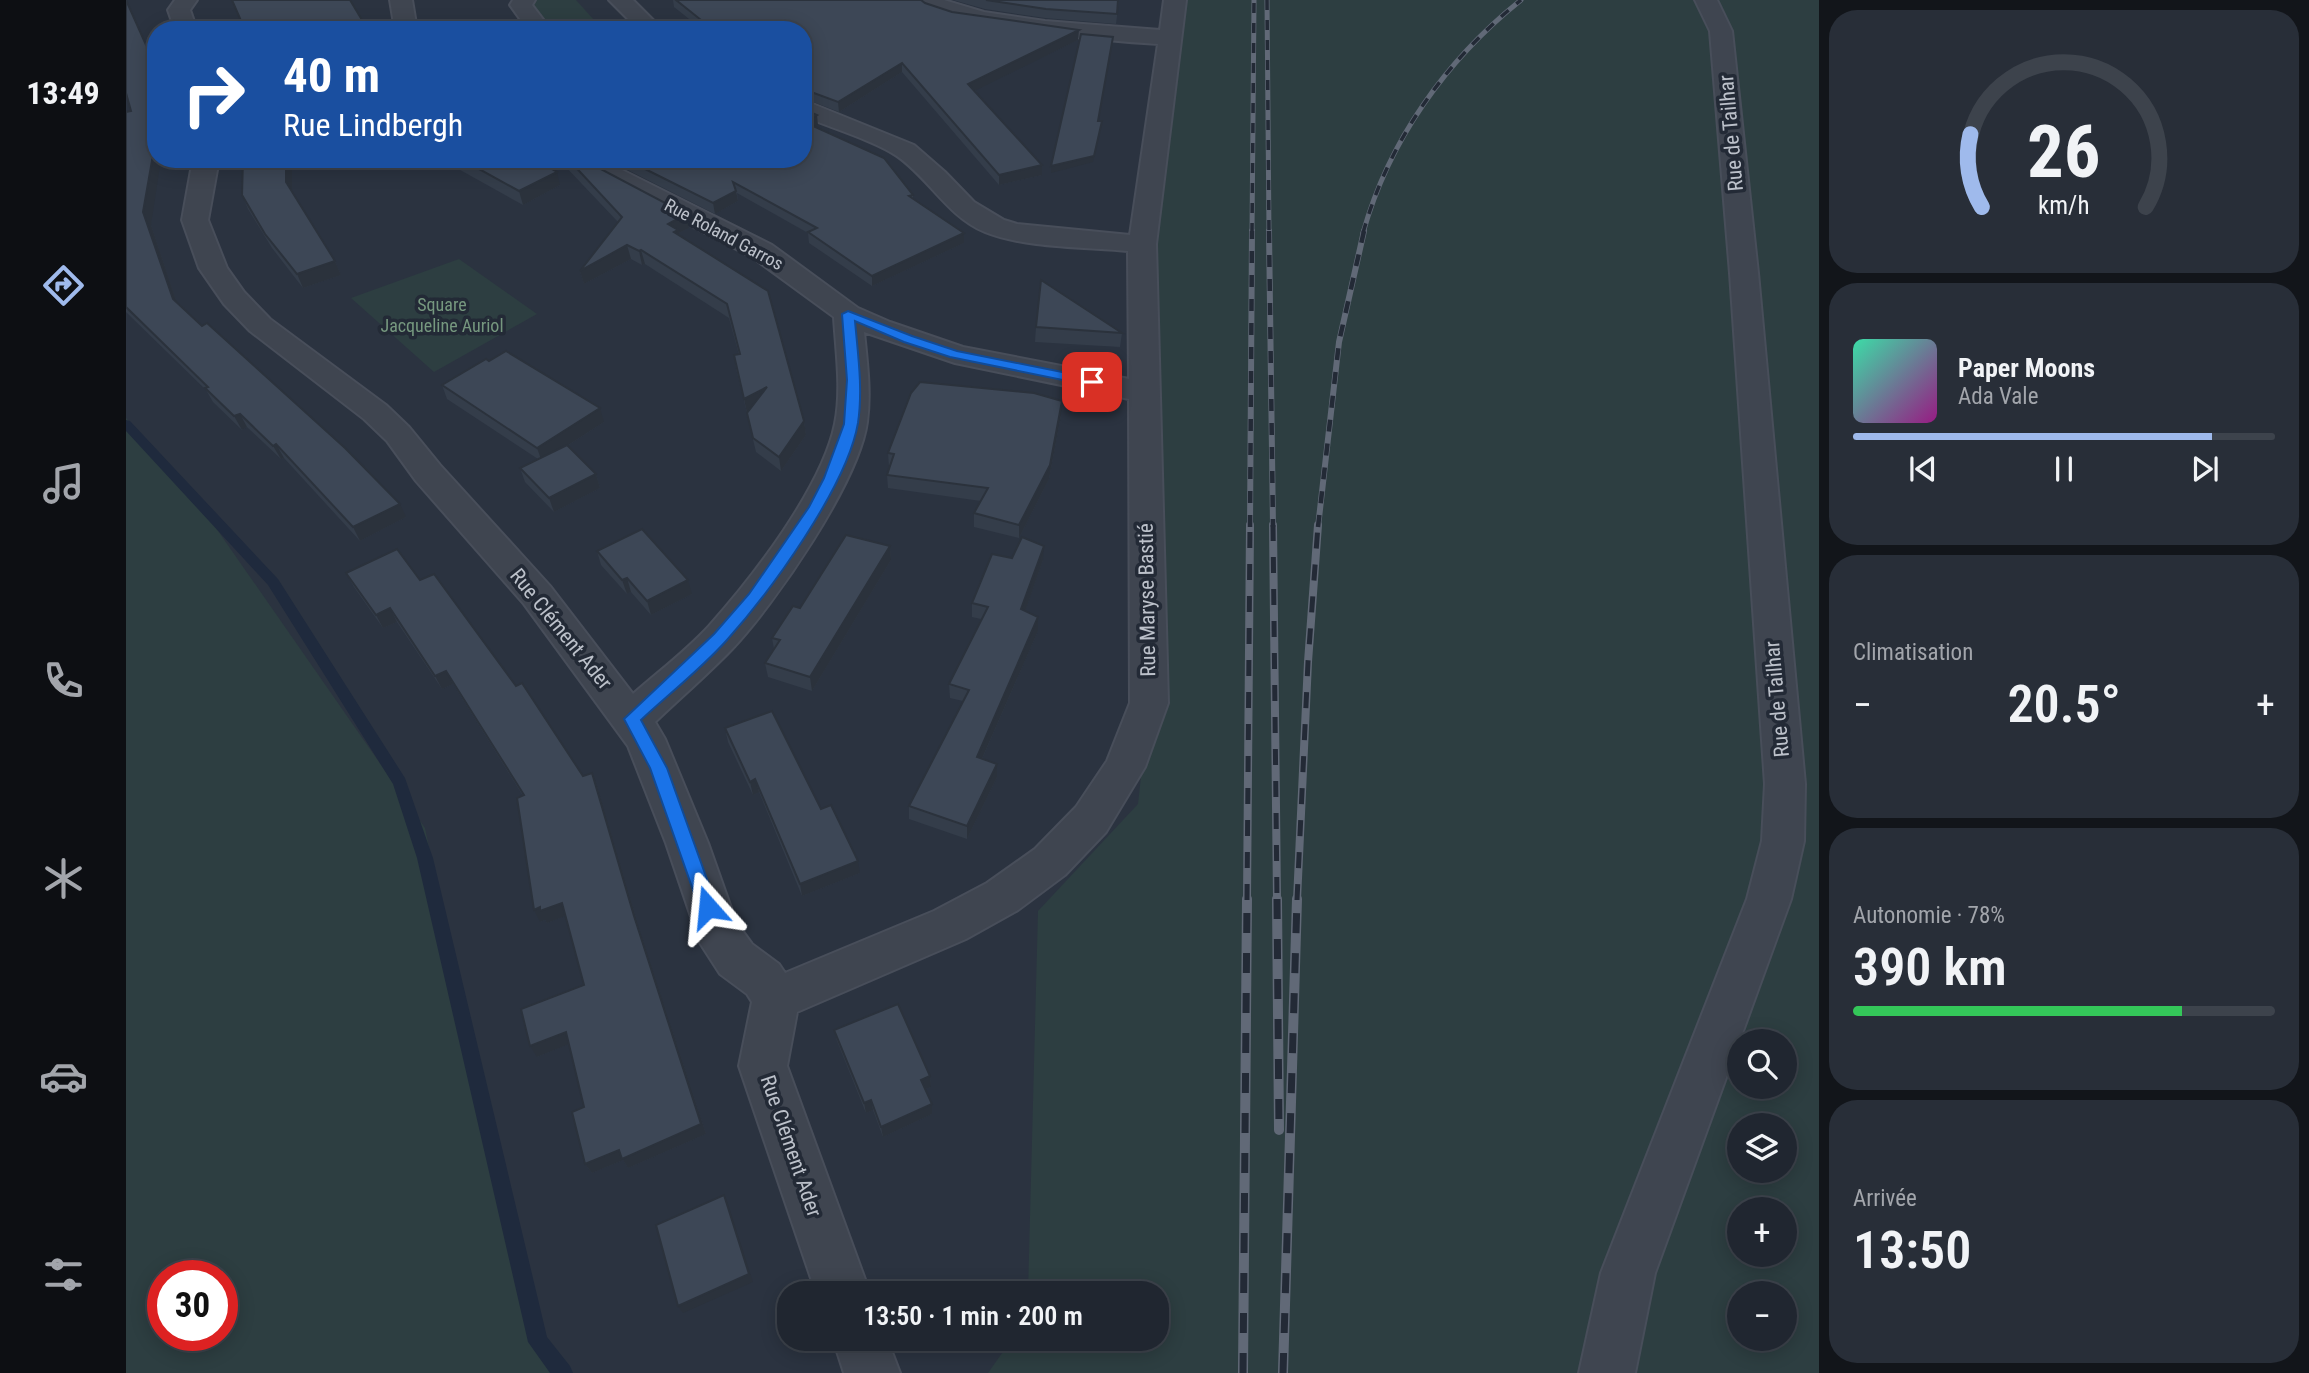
<!DOCTYPE html>
<html lang="fr">
<meta charset="utf-8">
<style>
body{margin:0;font-family:"Roboto Condensed",sans-serif;background:#282e38;color:#f1f3f6;height:100vh;display:flex;flex-direction:column;font-size:26px;white-space:nowrap}
*{box-sizing:border-box;margin:0}
p{font-size:23px;color:#a2a5ab}
.icon{flex:none;width:38px;height:38px;fill:none;stroke:currentColor;stroke-width:2;stroke-linecap:round;stroke-linejoin:round}
.map{position:relative;flex:1;overflow:hidden}
.side{display:flex;flex-direction:column;gap:10px;padding:10px;background:#12151a;width:490px}
.side>*{flex:none}
.top-card{position:absolute;left:21px;top:21px;width:665px;height:147px;border-radius:28px;box-shadow:0 4px 18px #0003,0 0 0 2px #3d434c;background:#1a4fa0;color:#fff;overflow:hidden}
.tools{position:absolute;left:1601px;top:1029px;display:grid;gap:14px}
.tools a{display:grid;place-items:center;width:70px;height:70px;border-radius:50%;background:#202630;box-shadow:0 4px 18px #0003,0 0 0 2px #3d434c;font-size:35px}
.speed{position:absolute;left:21px;top:1260px;display:flex;gap:14px;font-size:35px;font-weight:700;text-align:center}
.speed>*{display:grid;place-content:center;width:91px;height:91px;border-radius:50%;background:#202630;box-shadow:0 4px 18px #0003,0 0 0 2px #3d434c;line-height:1}
.speed .limit{border:10px solid #d22;background:#fff;color:#111}
.pin{position:absolute;display:grid;place-items:center;width:60px;height:60px;color:#fff;margin:-30px;border-radius:14px;box-shadow:0 4px 10px #0006}
.me{position:absolute;width:77px;margin:-38px;rotate:342deg;stroke-linejoin:round;filter:drop-shadow(0 0 5px #0008)}
.turn{display:flex;align-items:center;gap:24px;height:147px;padding:0 21px;font-size:32px}
.turn .icon{width:91px;height:91px;stroke-width:2.5}
.turn b{display:block;font-size:49px;line-height:60px}
.big{font-size:52px;font-weight:600;line-height:1.1}
.side .card{flex:1;display:flex;flex-direction:column;justify-content:center;gap:10px;min-width:0;padding:0 24px;border-radius:28px;background:#282e38}
.side .dial{align-items:center;gap:0}
.dial svg{height:182px;overflow:visible;fill:none;stroke:#3d434c;stroke-width:7;stroke-linecap:round;text-anchor:middle}
.dial text{fill:#f1f3f6;stroke:none}
.song{display:flex;align-items:center;gap:21px}
.cover{width:84px;height:84px;border-radius:10px;background:linear-gradient(135deg,hsl(160 70% 55%),hsl(310 70% 35%))}
.played{height:7px;border-radius:4px;background:linear-gradient(90deg,#9fbaec 85%,#3d434c 85%)}
.keys{display:flex;justify-content:space-around;direction:ltr}
.heat{display:flex;justify-content:space-between;align-items:center;font-size:38px;direction:ltr}
.charge{height:10px;border-radius:5px;background:linear-gradient(90deg,#34c759 78%,#3d434c 0)}
.trip{position:absolute;left:651px;top:1281px;width:392px;height:70px;border-radius:28px;background:#202630;box-shadow:0 4px 18px #0003,0 0 0 2px #3d434c;font-weight:600;line-height:70px;text-align:center}
main{display:flex;flex:1;min-height:0}
.tabs{display:flex;flex-direction:column;width:126px;justify-content:space-around;align-items:center;background:#0d0f13;color:#a2a5ab}
.tabs .icon{width:49px;height:49px}
.tabs .current{color:#9fbaec}
.tabs b{font-size:32px;color:#f1f3f6}
.map>svg:first-child{display:block}
.green{fill:#2d3e41;fill-rule:evenodd}
.lines{fill:none;stroke-linecap:round;stroke-linejoin:round}
.stream{fill:#1f2a3d;fill-rule:evenodd}
.minor-casing{stroke:#484e5a;stroke-width:4}
.tertiary-casing{stroke:#484e5a;stroke-width:4}
.minor{fill:#3f4550;fill-rule:evenodd}
.tertiary{fill:#3f4550;fill-rule:evenodd}
.rail-far3-casing{stroke:#616977;stroke-width:5}
.rail-far2-casing{stroke:#616977;stroke-width:6}
.rail-far1-casing{stroke:#616977;stroke-width:8}
.rail-casing{stroke:#616977;stroke-width:10}
.rail-far3{stroke:#232a36;stroke-width:3.5;stroke-dasharray:10;stroke-linecap:butt}
.rail-far2{stroke:#232a36;stroke-width:4.5;stroke-dasharray:12;stroke-linecap:butt}
.rail-far1{stroke:#232a36;stroke-width:5;stroke-dasharray:16;stroke-linecap:butt}
.rail{stroke:#232a36;stroke-width:7;stroke-dasharray:20;stroke-linecap:butt}
.wall{fill:#343d4a}
.shaded-wall{fill:#2b323c}
.building{fill:#3d4756;stroke:#2b323c;stroke-width:2}
.route{fill:#1a73e8;stroke:#114b97;stroke-width:2}
.labels{text-anchor:middle;dominant-baseline:central;stroke-width:7;stroke-linejoin:round;paint-order:stroke}
.far-street-label{font-size:18px;fill:#bcc1ca;stroke:#232a36}
.far-park-label{font-size:18px;fill:#76987f;stroke:#232a36}
.street-label{font-size:21px;fill:#bcc1ca;stroke:#232a36}
</style>
<main>
<nav class="tabs">
<b>13:49</b>
<svg class="icon current" aria-label="directions" viewBox="0 0 24 24"><path d="M12 3l9 9-9 9-9-9zM9 14v-3h6M13 9l2 2-2 2"/></svg>
<svg class="icon" aria-label="music" viewBox="0 0 24 24"><path d="M9 18V5l10-2v13"/><circle cx="6" cy="18" r="3"/><circle cx="16" cy="16" r="3"/></svg>
<svg class="icon" aria-label="phone" viewBox="0 0 24 24"><path d="M5 4h4l2 5-3 2q2 4 5 5l2-3 5 2v4C11 20 4 13 5 4z"/></svg>
<svg class="icon" aria-label="climate" viewBox="0 0 24 24"><path d="M12 3v18M4 7l16 10M4 17L20 7"/></svg>
<svg class="icon" aria-label="car" viewBox="0 0 24 24"><path d="M5 17H2v-5l4-1 3-4h7l3 4 3 1v5h-3M9 17h6M6 11h13"/><circle cx="7" cy="17" r="2"/><circle cx="17" cy="17" r="2"/></svg>
<svg class="icon" aria-label="filters" viewBox="0 0 24 24"><path d="M4 7h16M4 17h16"/><circle cx="9" cy="7" r="2"/><circle cx="15" cy="17" r="2"/></svg>
</nav>
<div class="map">
<svg width="1693" height="1373" viewBox="0 0 1693 1373">
<rect width="100%" height="100%" fill="#2b3340"/>
<!-- green -->
<g class="green">
<path d="M402,0h48l27,30h-52z"/>
<path d="M1049,0h644v1373h-831l24,-34h145v-46h-129l10,-382 100,-107 11,-101 -7,-459zM1614,1041h45v46h-45zM1614,1125h45v46h-45zM1614,1209h45v46h-45zM1614,1293h45v46h-45z"/>
<path d="M333,259l78,55 -103,58 -83,-74z"/>
<path d="M0,418l53,57 246,353 86,405 43,132 9,8h-437zM37,1276h59v59h-59z"/>
</g>
<g class="lines">
<!-- stream -->
<path class="stream" d="M0,420l4,1 148,158 127,199 28,80 114,479 23,29 3,7h-23l-22,-31 -111,-484 -24,-74 -125,-199 -142,-154z"/>
<!-- minor casing -->
<g class="minor-casing">
<g id="minor">
<path d="M49,0h22l-7,10 7,20h-22l-7,-20z"/>
<path d="M264,0h22l5,30h-22z"/>
<path d="M387,0h22l-3,5 19,25h-23l-18,-25z"/>
<path d="M483,0h24l30,30h-24z"/>
<path d="M786,0h32l40,12 61,9 115,9 4,-30h22l-30,244 12,459 -23,64 -39,65 -41,43 -47,35 -52,29 -169,73 -10,54 83,227h-54l-77,-227 13,-64 -5,-8 -27,-20 -20,-31 -34,-100 -38,-97 -104,-142 -108,-123 -29,-40 -23,-22 -114,-88 -26,-27 -25,-36 -17,-48 11,-61h26l-11,61 19,48 17,24 26,27 116,86 23,22 31,38 110,121 83,108c25,-22 53,-43 76,-68 43,-48 113,-138 126,-202 7,-34 1,-73 -1,-107l-82,-60 -181,-93 -4,-5h33l172,86 86,63 32,14 73,25 166,32 -1,-128c-42,-4 -104,-3 -143,-19 -37,-15 -56,-54 -88,-76 -22,-15 -68,-29 -94,-40v-16l111,45 31,27 29,30 30,18 13,4 113,11 28,-191c-41,-3 -226,-15 -246,-44zM738,332l91,31 174,36 1,304 -23,58 -31,46 -41,42 -48,34 -53,28 -149,62 -6,-9 -27,-20 -16,-22 -28,-79 -43,-104 -10,-17c25,-24 53,-48 77,-73 42,-44 127,-167 135,-227 4,-30 0,-60 -3,-90z"/>
<path d="M707,1339h54l13,34h-56z"/>
</g>
</g>
<!-- tertiary casing -->
<g class="tertiary-casing">
<path id="tertiary" d="M1569,0h22l15,31 26,242 47,511 -1,57 -13,58 -136,374 -20,100h-56l22,-100 146,-374 15,-58 3,-57 -35,-511 -20,-242z"/>
</g>
<!-- minor -->
<use href="#minor" class="minor"/>
<!-- tertiary -->
<use href="#tertiary" class="tertiary"/>
<!-- rail-far3 casing -->
<g class="rail-far3-casing">
<g id="rail-far3">
<path d="M1141,0l2,233"/>
<path d="M1126,233l2,-233"/>
<path d="M1237,233c26,-93 83,-173 158,-233"/>
</g>
</g>
<!-- rail-far2 casing -->
<g class="rail-far2-casing">
<g id="rail-far2">
<path d="M1143,231l4,296"/>
<path d="M1124,527l2,-296"/>
<path d="M1192,527l21,-185 25,-111"/>
</g>
</g>
<!-- rail-far1 casing -->
<g class="rail-far1-casing">
<g id="rail-far1">
<path d="M1147,525l4,375"/>
<path d="M1121,900l3,-375"/>
<path d="M1171,900l11,-238 10,-137"/>
</g>
</g>
<!-- rail casing -->
<g class="rail-casing">
<g id="rail">
<path d="M1151,899l2,231"/>
<path d="M1117,1373l4,-474"/>
<path d="M1157,1373l14,-474"/>
</g>
</g>
<!-- rail-far3 -->
<use href="#rail-far3" class="rail-far3"/>
<!-- rail-far2 -->
<use href="#rail-far2" class="rail-far2"/>
<!-- rail-far1 -->
<use href="#rail-far1" class="rail-far1"/>
<!-- rail -->
<use href="#rail" class="rail"/>
</g>
<!-- wall -->
<g class="wall">
<path d="M547,0h248l4,3 27,9 126,28 -103,50 67,85 -43,10 -97,-113 -63,40 -36,-14v-68h-100l-29,-23z"/>
<path d="M827,0h166l-3,24 -71,-6 -60,-9z"/>
<path d="M23,42l7,14v103l-5,66 26,78 229,214 -46,24 -76,-83 -3,1 -34,-32 -5,3 -29,-28 -7,-12 -80,-78v-200l5,-1 16,-67z"/>
<path d="M677,109l15,16 -4,2 99,68v4l51,44 -92,43 -63,-43 -1,-10 -71,-40 1,8 -23,13 -109,-55h197z"/>
<path d="M117,159h49v33l43,69 6,14 -38,13 -31,-40 -24,-39 -6,-14z"/>
<path d="M325,159h83l26,26 -37,20 -70,-39z"/>
<path d="M436,159h20l104,55 3,14 -10,5 1,3 88,55 36,130 2,14 -25,36 -25,-19 -6,-25 -3,-14 1,-1 -1,1 -11,-44 -2,-14h5l-10,-37 -84,-54 -3,1 -11,-6 -47,25 -4,-13 38,-49 -55,-58z"/>
<path d="M910,327l86,6 -2,14 -85,-5z"/>
<path d="M316,385l162,37 -37,24 29,28 4,14 -46,24 -29,-30 -5,-14 18,-9 -91,-60z"/>
<path d="M935,415l-12,64 -30,59 -45,-11v-14l7,-12 -93,-13 -1,-13 2,-8 -1,-14z"/>
<path d="M764,546l1,14 -79,131 -44,-14 -3,-14 9,-14 -2,-11 28,-30z"/>
<path d="M471,551l95,43 -41,21 -20,-23 -4,2 -26,-29z"/>
<path d="M886,558l31,2 -18,51 13,6v14l-56,128 15,18 -30,62 -58,-20v-13l54,-105 -13,-3 -1,-14 32,-65 -9,-2v-14z"/>
<path d="M220,573l74,7 96,106 67,90 9,-3 5,13 42,142 67,206 -78,34 -5,-8 -31,13 -7,-9 -1,-57 -15,-63 -32,13 47,-72 -19,-69 -18,7 -2,-3 -5,2 -17,-126 -70,-112 -11,5 -45,-67 -14,6 -29,-41z"/>
<path d="M599,728l96,81 39,64 -58,23 -43,-104 -6,3 -25,-53z"/>
<path d="M708,1030l96,46 1,11 -6,2 7,25 -49,23 -10,-27 -7,3 -29,-72z"/>
</g>
<!-- shaded-wall -->
<g class="shaded-wall">
<path d="M953,30l-1,10 -110,54v-10z"/>
<path d="M776,63v9l-63,40 -1,-10z"/>
<path d="M691,115l1,10 -13,8 -1,-11z"/>
<path d="M976,121l-9,41 -42,11v-7z"/>
<path d="M30,138v21h5l-10,66 29,87 -7,-13 -30,-87z"/>
<path d="M160,159h6v36l-6,-13z"/>
<path d="M916,165v10l-43,10v-10z"/>
<path d="M431,172l3,13 -37,20 -4,-14z"/>
<path d="M610,191l2,10 -23,13 -2,-11z"/>
<path d="M560,214l3,14 -10,5 2,10 -13,-19z"/>
<path d="M838,233v10l-92,43v-10z"/>
<path d="M501,245l4,14 -47,25 -4,-13z"/>
<path d="M515,250l4,14 -3,1 -3,-14z"/>
<path d="M209,261l6,14 -38,13 -6,-14z"/>
<path d="M641,387l2,14 -22,12 -3,-14z"/>
<path d="M936,401l-1,14 -12,64 -30,59v-13z"/>
<path d="M474,408l4,14 -62,40 -5,-14z"/>
<path d="M114,414l7,13 -5,3 -8,-14z"/>
<path d="M678,421l2,14 -25,36 -2,-14z"/>
<path d="M150,444l8,14 -3,1 -8,-13z"/>
<path d="M470,474l4,14 -46,24 -5,-14z"/>
<path d="M274,504l6,13 -46,24 -7,-14z"/>
<path d="M764,546l1,14 -79,131 -2,-14z"/>
<path d="M918,546l-1,14 -22,63v-14z"/>
<path d="M501,578l4,14 -4,2 -5,-14z"/>
<path d="M562,580l4,14 -41,21 -4,-14z"/>
<path d="M264,608l7,14 -14,6 -7,-13z"/>
<path d="M912,617v14l-61,139v-13z"/>
<path d="M320,671l7,13 -11,5 -7,-13z"/>
<path d="M871,764v13l-30,62v-13z"/>
<path d="M466,773l5,13 42,142 67,206 -78,34 -5,-8 -31,13 -7,-9 34,-14 15,-234z"/>
<path d="M629,779l4,13 -6,3 -3,-13z"/>
<path d="M732,861l2,12 -58,23 -2,-12z"/>
<path d="M436,903l6,12 -21,8 -2,-3 -5,2 -6,-12 6,-3z"/>
<path d="M440,1032l6,11 -35,14 -7,-11z"/>
<path d="M804,1076l1,11 -9,3 -1,-10z"/>
<path d="M745,1100l2,10 -7,3 -2,-10z"/>
<path d="M806,1104v10l-49,23 -2,-10z"/>
<path d="M598,1195l4,9 25,78 -70,31 -5,-7z"/>
</g>
<!-- building -->
<g class="building">
<path d="M0,0l20,45 3,-3 7,21v75l-13,74 30,87 29,27 5,-3 138,125 55,56 -47,23 -77,-83 -3,2 -33,-32 -6,2 -29,-28 3,-1 -82,-80v-195l5,-1 -5,-18z"/>
<path d="M106,0h118l18,30h-123z"/>
<path d="M550,0h245l4,3 27,9 127,18 -111,54 74,81 -43,10 -97,-112 -64,39 -35,-13v-59h-80l-22,-10z"/>
<path d="M860,0h132l-1,14 -71,-5z"/>
<path d="M955,34l32,3 -15,84h4l-8,35 -43,10z"/>
<path d="M677,109l14,6 -13,7 80,36 29,37 -4,1 55,37 -92,43 -64,-44 9,-4 -84,-46 3,9 -23,12 -88,-44h178z"/>
<path d="M117,159h43v23l49,79 -38,13 -32,-40 -23,-39z"/>
<path d="M335,159h73l23,13 -38,19z"/>
<path d="M442,159h14l104,55 -18,10 10,6 -4,2 94,59 36,130 -25,36 -26,-19 -6,-25 20,-26 -23,12 -10,-44 6,-1 -13,-50 -86,-54 -2,1 -12,-6 -47,26 42,-54z"/>
<path d="M915,280l81,53 -86,-6z"/>
<path d="M380,351l94,57 -63,40 -95,-63 44,-26 3,2z"/>
<path d="M794,382l114,11 28,8 -12,64 -31,60 -45,-12 14,-25 -101,-13 7,-21 -6,-1 23,-60z"/>
<path d="M441,445l29,29 -47,24 -29,-30z"/>
<path d="M516,529l46,51 -41,21 -20,-23 -5,2 -25,-29z"/>
<path d="M720,535l44,11 -80,131 -45,-14 15,-23 -8,-2 21,-32 7,2z"/>
<path d="M896,537l22,9 -23,63 17,8 -61,140 20,7 -30,62 -58,-20 60,-116 -20,-6 39,-77 -16,-4 20,-49 20,4z"/>
<path d="M271,549l23,31 14,-6 82,112 6,-3 61,93 9,-3 42,143 67,208 -79,35 -3,-9 -34,14 -13,-52 12,-5 -18,-75 -36,14 -9,-37 63,-24 -22,-82 -22,8v-4l-6,3 -17,-112 7,-3 -78,-124 -11,5 -45,-68 -14,7 -30,-42z"/>
<path d="M646,711l49,98 10,-4 27,56 -58,23 -45,-105 -5,3 -25,-54z"/>
<path d="M772,1004l32,72 -9,4 11,24 -51,23 -10,-27 -7,3 -30,-73z"/>
<path d="M598,1195l25,79 -71,32 -22,-81z"/>
</g>
<!-- route -->
<path class="route" d="M722,311l64,25 45,15 135,27 6,4 -6,4 -142,-29 -46,-15 -49,-21c3,34 8,68 3,102 -11,64 -88,169 -131,217 -26,29 -58,54 -86,80l26,48 50,139 -2,6 -7,2 -6,-2 -3,-6 -49,-139 -26,-49 90,-85 35,-40 60,-87 15,-29 20,-54 3,-44 -5,-66z"/>
<g class="labels">
<!-- far-street labels -->
<g class="far-street-label">
<text transform="translate(598 234) rotate(28)">Rue Roland Garros</text>
</g>
<!-- far-park labels -->
<g class="far-park-label">
<text x="316" y="304">Square<tspan x="316" dy="21">Jacqueline Auriol</tspan></text>
</g>
<!-- street labels -->
<g class="street-label">
<text transform="translate(1605 133) rotate(-95)">Rue de Tailhar</text>
<text transform="translate(1021 600) rotate(-91)">Rue Maryse Bastié</text>
<text transform="translate(435 629) rotate(51)">Rue Clément Ader</text>
<text transform="translate(1651 699) rotate(-95)">Rue de Tailhar</text>
<text transform="translate(665 1146) rotate(71)">Rue Clément Ader</text>
</g>
</g>
</svg>
<div class="tools">
<a><svg class="icon" aria-label="search" viewBox="0 0 24 24"><circle cx="10" cy="10" r="6"/><path d="M15 15l6 6"/></svg></a>
<a><svg class="icon" aria-label="layers" viewBox="0 0 24 24"><path d="M12 4l9 5-9 5-9-5zM3 14l9 5 9-5"/></svg></a>
<a>+</a>
<a>−</a>
</div>
<div class="speed"><div class="limit">30</div></div>
<div class="pin" style="left:966px;top:382px;background:#d93025"><svg class="icon" aria-label="arrive" viewBox="0 0 24 24"><path d="M6 21V4h12l-3 4 3 4H6"/></svg></div>
<svg class="me" style="left:582px;top:907px" viewBox="-20 -20 40 40"><path d="M0-17L14 15 0 8-14 15z" fill="#1a73e8" stroke="#fff" stroke-width="4"/></svg>
<div class="trip">13:50 · 1 min · 200 m</div>
<div class="top-card">
<div class="turn"><svg class="icon" aria-label="right" viewBox="0 0 24 24"><path d="M7 20v-9h11M14 6l5 5-5 5"/></svg><div><b>40 m</b>Rue Lindbergh</div></div>
</div>
</div>
<section class="side">
<div class="card dial"><svg viewBox="0 0 100 80">
<path d="M14 69A42 42 0 1 1 86 69"/>
<path d="M14 69A42 42 0 0 1 9 37" stroke="#9fbaec"/>
<text x="50" y="56" font-size="32" font-weight="700">26</text>
<text x="50" y="72" font-size="11">km/h</text>
</svg></div>
<div class="card">
<div class="song"><i class="cover"></i><div><b>Paper Moons</b><p>Ada Vale</p></div></div>
<div class="played"></div>
<div class="keys"><svg class="icon" aria-label="previous" viewBox="0 0 24 24"><path d="M18 5L8 12l10 7zM5 5v14"/></svg><svg class="icon" aria-label="pause" viewBox="0 0 24 24"><path d="M8 5v14M16 5v14"/></svg><svg class="icon" aria-label="next" viewBox="0 0 24 24"><path d="M6 5l10 7-10 7zM19 5v14"/></svg></div>
</div>
<div class="card"><p>Climatisation</p>
<div class="heat"><a>−</a><b class="big">20.5°</b><a>+</a></div>
</div>
<div class="card"><p>Autonomie · 78%</p><b class="big">390 km</b><div class="charge"></div></div>
<div class="card"><p>Arrivée</p><b class="big">13:50</b></div>
</section>
</main>
